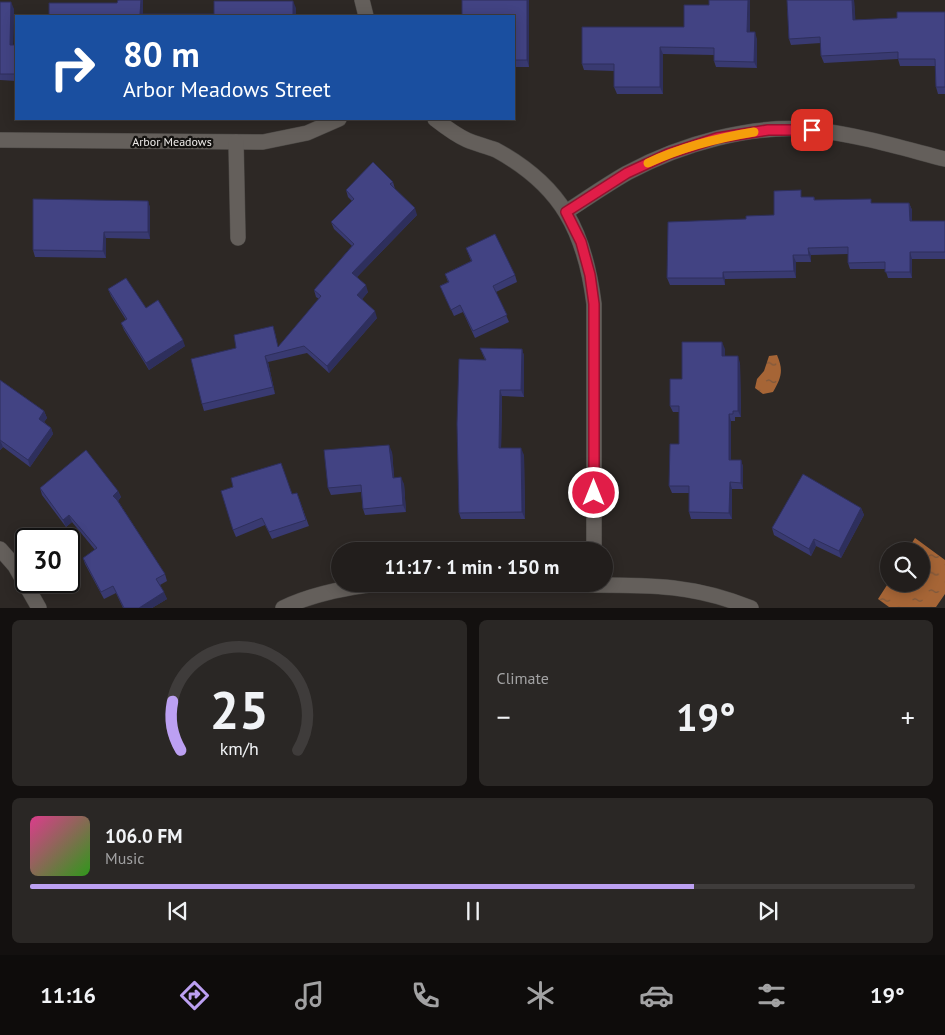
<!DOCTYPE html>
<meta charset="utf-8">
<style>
body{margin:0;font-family:"PT Sans",sans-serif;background:#2a2725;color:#f1f3f6;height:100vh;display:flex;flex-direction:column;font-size:19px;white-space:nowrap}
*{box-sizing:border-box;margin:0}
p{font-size:16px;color:#a2a2a3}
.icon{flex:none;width:28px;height:28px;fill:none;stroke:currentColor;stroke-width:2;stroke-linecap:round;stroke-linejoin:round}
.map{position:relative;height:608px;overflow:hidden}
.details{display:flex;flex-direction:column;gap:12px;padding:12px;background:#13100f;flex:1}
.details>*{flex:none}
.banner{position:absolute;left:15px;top:15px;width:500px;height:105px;border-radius:0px;box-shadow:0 2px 12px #0003,0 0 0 1px #3f3c3b;background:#1a4fa0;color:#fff;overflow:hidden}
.fabs{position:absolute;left:880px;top:542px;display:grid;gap:10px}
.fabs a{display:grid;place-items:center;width:50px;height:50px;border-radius:50%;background:#221e1c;box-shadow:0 2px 12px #0003,0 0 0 1px #3f3c3b;font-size:25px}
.speed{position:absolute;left:15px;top:528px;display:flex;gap:10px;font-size:25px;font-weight:700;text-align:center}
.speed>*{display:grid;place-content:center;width:65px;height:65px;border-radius:50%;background:#221e1c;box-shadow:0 2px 12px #0003,0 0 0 1px #3f3c3b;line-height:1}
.speed .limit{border:2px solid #111;border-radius:8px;background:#fff;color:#111}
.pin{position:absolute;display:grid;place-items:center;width:42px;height:42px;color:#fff;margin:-21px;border-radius:10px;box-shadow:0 2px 8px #0006}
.me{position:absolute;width:55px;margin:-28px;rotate:0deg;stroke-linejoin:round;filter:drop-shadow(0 0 4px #0008)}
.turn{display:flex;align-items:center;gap:18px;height:105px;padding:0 25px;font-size:22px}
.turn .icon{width:65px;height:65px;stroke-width:2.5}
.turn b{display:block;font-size:35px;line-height:42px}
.big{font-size:38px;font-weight:700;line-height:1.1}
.details .tile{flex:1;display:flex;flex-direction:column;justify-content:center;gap:8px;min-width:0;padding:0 18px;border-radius:8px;background:#2a2725}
.details .dial{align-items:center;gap:0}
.dial svg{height:130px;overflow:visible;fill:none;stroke:#3f3c3b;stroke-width:7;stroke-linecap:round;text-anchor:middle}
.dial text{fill:#f1f3f6;stroke:none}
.song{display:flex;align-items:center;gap:15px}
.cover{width:60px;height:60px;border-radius:8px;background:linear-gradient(135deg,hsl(330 70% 55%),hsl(110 70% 35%))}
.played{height:5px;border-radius:2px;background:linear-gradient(90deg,#bca0f2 75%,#3f3c3b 75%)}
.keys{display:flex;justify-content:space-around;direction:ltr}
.heat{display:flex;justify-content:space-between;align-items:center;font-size:28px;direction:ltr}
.details .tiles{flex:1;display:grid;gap:12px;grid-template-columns:1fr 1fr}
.tile:last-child{grid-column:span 2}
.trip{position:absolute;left:331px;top:542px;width:282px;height:50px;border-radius:25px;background:#221e1c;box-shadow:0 2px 12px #0003,0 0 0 1px #3f3c3b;font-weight:700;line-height:50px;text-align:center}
.tab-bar{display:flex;height:80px;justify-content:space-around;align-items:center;background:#0e0c0b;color:#a2a2a3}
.tab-bar .icon{width:35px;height:35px}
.tab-bar .on{color:#bca0f2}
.tab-bar b{font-size:22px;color:#f1f3f6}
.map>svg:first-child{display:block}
.water{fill:url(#water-ripples)}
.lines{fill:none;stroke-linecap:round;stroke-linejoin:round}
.street-casing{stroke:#494643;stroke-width:16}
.street{stroke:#645f5b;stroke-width:15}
.wall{fill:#393a71}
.shaded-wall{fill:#2e2f5c}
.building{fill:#424383;stroke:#2e2f5c}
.route-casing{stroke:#92132f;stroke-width:12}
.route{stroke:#e11d48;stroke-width:9}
.slow{stroke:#f59e0b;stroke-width:9}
.labels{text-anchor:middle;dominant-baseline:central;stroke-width:4.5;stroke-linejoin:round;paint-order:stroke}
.street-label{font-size:12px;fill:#efecea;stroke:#141210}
</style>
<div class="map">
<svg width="945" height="608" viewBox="0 0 945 608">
<defs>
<pattern id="water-ripples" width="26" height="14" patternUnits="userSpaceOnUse" patternTransform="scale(1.25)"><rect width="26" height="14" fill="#a66536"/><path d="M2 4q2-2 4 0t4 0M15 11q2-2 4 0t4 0" fill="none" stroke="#7c583d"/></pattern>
</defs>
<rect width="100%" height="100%" fill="#2d2825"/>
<!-- water -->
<g class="water">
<path d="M777,355c7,16 4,23 -4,37l-10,2 -8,-6 2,-9 7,-8 5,-15z"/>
<path d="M915,538l30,22v34l-9,13h-47l-11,-8 11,-17v2h32v-33h-14z"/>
</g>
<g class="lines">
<!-- street casing -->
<g class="street-casing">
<g id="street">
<path d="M362,0l4,16"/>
<path d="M435,119c9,7 21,16 32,21 9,4 19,6 29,10 66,36 89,82 98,154v247"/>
<path d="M0,140l263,2 44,-9 32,-14"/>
<path d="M236,142l2,96"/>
<path d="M566,212c20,-13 40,-27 61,-39 54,-29 126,-50 188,-43 44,5 87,18 130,29"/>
<path d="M0,549l15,17 24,42"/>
<path d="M494,584c33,0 66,1 100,1 58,0 101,0 157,23"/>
<path d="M283,608c29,-14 60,-20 92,-24"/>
</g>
</g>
<!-- street -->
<use href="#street" class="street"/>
</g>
<!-- wall -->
<g class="wall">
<path d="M529,0v67h-15v-51z"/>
<path d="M709,0h41v32l7,7v29l-41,-1 -2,-6v-6l-51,-1v40h-46l-3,-7v-16l-30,-1 -2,-6 102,-37 25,-22z"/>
<path d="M787,0h67l1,20 42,-2 48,-6v82h-7l-2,-7 -1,-21h-35l-2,-7 -74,4 -3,-7v-13l-30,2 -2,-6z"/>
<path d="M0,2l14,7 -1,36h3v36l-16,-1z"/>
<path d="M393,182l2,7 22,26 -60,62 11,15 -6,7 15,19 -48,55 -22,-20 -39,9 7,32 -71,17 -2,-7 34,-56 39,-15 3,14 41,-48 -3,-2 -2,-7 38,-44 -18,-17 -3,-7 21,-21 -4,-4 -2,-7z"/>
<path d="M804,197h10l1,3 58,3h36l3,7v11h33v38h-33v19h-24l-3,-9h-35l-2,-6v-9l-37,1v7h-15v16l-71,1v6h-55l-3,-7 79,-59 28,-4z"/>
<path d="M148,201l2,7v31l-44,-1v20l-71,-1 -2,-7z"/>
<path d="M466,248l49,27 2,7 -21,10 13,30 -34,16 -12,-26 -9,4 -14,-30 8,-4 -3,-8 26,-13z"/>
<path d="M108,289l38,19 39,38 -36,24 -25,-40 -3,-7 5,-3 -15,-24z"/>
<path d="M480,348l42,1 2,7v41l-22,-1 -1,52 23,7 1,64h-64l-2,-6 26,-153z"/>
<path d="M725,349v7l15,7 1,54h-6v4h-4v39h10l2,7v22h-11v30h-41l-2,-7v-19h-17l-3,-7 10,-42v-32h-6l-3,-6 12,-27z"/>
<path d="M0,380l44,31 3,7 -3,4 7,6 2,6 -23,33 -27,-20 -3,3z"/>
<path d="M392,452l2,26 10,6 2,28 -41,3 -2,-6 -2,-17 -30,3 -3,-7z"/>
<path d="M40,488l78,3 3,6 -3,4 47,73 2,7 -7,4 7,14 -15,9h-29l-7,-15 -12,6 -19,-35 -2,-6 12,-8 -23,-28 -6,5 -24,-32z"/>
<path d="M297,493l12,33 -37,13 -7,-14 -29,12 -3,-7 59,-36z"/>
<path d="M861,508l3,7 -23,43 -25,-12 -5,10 -37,-21 -2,-7z"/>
</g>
<!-- shaded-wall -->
<g class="shaded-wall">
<path d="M141,0h2v16l-3,-2z"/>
<path d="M527,0h2v67l-2,-7z"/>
<path d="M748,0h2v39l-3,-7z"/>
<path d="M852,0h2l2,26 -3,-6z"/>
<path d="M293,1l3,7v8h-3z"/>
<path d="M11,2l3,7 -1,43 -3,-7z"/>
<path d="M755,32l2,7v29l-3,-6z"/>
<path d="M660,47l3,7v40l-3,-7z"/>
<path d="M148,201l2,7v31l-2,-7z"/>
<path d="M909,203l3,7v17l-2,-6z"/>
<path d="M415,208l2,7 -63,65 -2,-7z"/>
<path d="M104,232l2,6v20l-3,-7z"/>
<path d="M808,248l3,7v7l-2,-7z"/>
<path d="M910,252l2,7v19l-2,-6z"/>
<path d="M793,255l3,7v16l-2,-7z"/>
<path d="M723,272l2,7v6l-2,-7z"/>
<path d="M366,285l2,7 -8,10 -3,-7z"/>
<path d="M375,311l2,7 -48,55 -2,-7z"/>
<path d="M183,340l2,6 -36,24 -3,-7z"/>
<path d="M722,342l3,7v14l-3,-7z"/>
<path d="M522,349l2,7v41l-3,-7z"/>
<path d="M265,356l3,6 7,32 -2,-7z"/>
<path d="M738,356l2,7 1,54 -3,-6z"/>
<path d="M500,390l2,6 -1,59 -2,-7z"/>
<path d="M44,411l3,7 -6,8 -2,-7z"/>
<path d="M729,414l2,7v46l-2,-7z"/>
<path d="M51,428l2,6 -23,33 -2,-7z"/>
<path d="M0,440l3,7 -3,3z"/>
<path d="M389,445l3,7 3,33 -2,-7z"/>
<path d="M521,448l3,7 1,64 -3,-7z"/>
<path d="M741,460l2,7v22l-2,-6z"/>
<path d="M401,477l3,7 2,28 -3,-7z"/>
<path d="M730,482l2,7v30l-3,-6z"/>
<path d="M118,491l3,6 -5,6 -3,-7z"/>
<path d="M861,508l3,7 -23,43 -2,-7z"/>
<path d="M69,515l3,7 -6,5 -3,-7z"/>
<path d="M814,539l2,7 -5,10 -2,-7z"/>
<path d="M164,592l3,7 -15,9h-13z"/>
</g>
<!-- building -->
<g class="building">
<path d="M118,0h23l-1,14h74v-13h79v15h-244v-13h68z"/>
<path d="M462,0h65v60h-13v-44h-52z"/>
<path d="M709,0h39l-1,32h8l-1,30 -40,-1v-13l-54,-1v40h-46v-23h-32v-37h102v-22h25z"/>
<path d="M787,0h65l1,20 44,-2v-6h48v75h-9l-1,-28h-37v-7l-77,4 -1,-19 -31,2z"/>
<path d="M0,2h11l-1,43h6v29h-16z"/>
<path d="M373,162l20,20 -3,2 25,24 -63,65 14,12 -9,10 18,16 -48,55 -23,-20 -39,10 8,31 -71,17 -11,-45 45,-11 -2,-13 39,-9 5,21 43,-51 -7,-6 40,-46 -23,-22 23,-23 -8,-9z"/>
<path d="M801,190v7h13v3l57,-1v4h38l1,18h35v31h-35v20h-25v-10l-37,1v-16l-40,1 1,7h-16l1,16 -71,1v6h-56l1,-56 78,-3v-3l28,-1v-24z"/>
<path d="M33,199l115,2v31h-44l-1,19 -70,-1z"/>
<path d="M495,234l20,41 -22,11 14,29 -34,16 -13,-26 -9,5 -11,-24 9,-4 -4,-8 27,-13 -6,-13z"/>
<path d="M126,278l20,30 12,-8 25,40 -37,23 -25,-40 6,-4 -19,-30z"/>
<path d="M682,342h40v14h16v55h-5v3h-4v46h12v23l-11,-1 -1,31 -40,-1v-26h-20l1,-42h9v-38h-9v-27h12z"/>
<path d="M480,348l42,1 -1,41h-21l-1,58h22l1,64 -63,1 -2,-89 2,-65 27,1z"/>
<path d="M0,380l44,31 -5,8 12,9 -23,32 -28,-20z"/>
<path d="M389,445l4,33 8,-1 2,28 -40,4 -2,-24 -33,3 -4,-38z"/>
<path d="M86,450l32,41 -5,5 4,4 48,74 -9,5 8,13 -25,16h-15l-11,-22 -12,6 -18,-34 14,-10 -28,-33 -6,5 -23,-32z"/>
<path d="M281,463l11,31 5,-1 9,27 -37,12 -7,-14 -29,12 -12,-39 12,-4 -2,-9z"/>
<path d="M803,474l58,34 -22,43 -25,-12 -5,10 -37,-21z"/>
</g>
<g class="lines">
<!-- route casing -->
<g class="route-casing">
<path id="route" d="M594,493v-189l-4,-29 -9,-33 -15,-30 61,-39 41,-19 49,-16 51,-8h44"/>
</g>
<!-- route -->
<use href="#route" class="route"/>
<!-- slow -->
<path class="slow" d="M648,163c34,-16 69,-25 106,-31"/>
</g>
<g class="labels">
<!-- street labels -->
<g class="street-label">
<text x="172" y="141">Arbor Meadows</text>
</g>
</g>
</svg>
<div class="fabs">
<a><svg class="icon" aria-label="search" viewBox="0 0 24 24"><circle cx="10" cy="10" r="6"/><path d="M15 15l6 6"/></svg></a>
</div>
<div class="speed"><div class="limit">30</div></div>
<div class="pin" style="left:812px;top:130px;background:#d93025"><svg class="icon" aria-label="arrive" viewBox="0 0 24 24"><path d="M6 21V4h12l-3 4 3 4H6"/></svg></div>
<svg class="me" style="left:594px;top:493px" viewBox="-20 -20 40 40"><circle r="17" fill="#e11d48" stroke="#fff" stroke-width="3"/><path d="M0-11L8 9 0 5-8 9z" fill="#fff"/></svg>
<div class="trip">11:17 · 1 min · 150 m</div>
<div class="banner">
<div class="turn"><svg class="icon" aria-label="right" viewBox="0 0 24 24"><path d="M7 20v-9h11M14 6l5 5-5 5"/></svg><div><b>80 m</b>Arbor Meadows Street</div></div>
</div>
</div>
<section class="details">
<div class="tiles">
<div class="tile dial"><svg viewBox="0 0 100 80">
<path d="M14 69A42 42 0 1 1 86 69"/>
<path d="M14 69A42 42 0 0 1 9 39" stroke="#bca0f2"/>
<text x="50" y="56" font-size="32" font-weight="700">25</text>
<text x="50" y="72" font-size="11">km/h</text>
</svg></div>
<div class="tile"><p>Climate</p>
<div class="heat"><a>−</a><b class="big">19°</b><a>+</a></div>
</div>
<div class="tile">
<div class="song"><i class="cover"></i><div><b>106.0 FM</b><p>Music</p></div></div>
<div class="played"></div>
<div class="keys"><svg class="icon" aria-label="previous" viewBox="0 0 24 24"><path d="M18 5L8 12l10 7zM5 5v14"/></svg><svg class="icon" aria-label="pause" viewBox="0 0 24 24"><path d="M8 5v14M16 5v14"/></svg><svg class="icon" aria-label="next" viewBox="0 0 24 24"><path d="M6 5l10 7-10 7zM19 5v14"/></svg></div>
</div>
</div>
</section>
<nav class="tab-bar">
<b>11:16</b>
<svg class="icon on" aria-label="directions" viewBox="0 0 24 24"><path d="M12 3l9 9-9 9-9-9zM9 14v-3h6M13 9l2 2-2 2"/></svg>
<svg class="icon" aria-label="music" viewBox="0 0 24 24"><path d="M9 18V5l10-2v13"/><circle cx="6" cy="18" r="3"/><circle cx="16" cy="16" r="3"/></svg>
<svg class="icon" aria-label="phone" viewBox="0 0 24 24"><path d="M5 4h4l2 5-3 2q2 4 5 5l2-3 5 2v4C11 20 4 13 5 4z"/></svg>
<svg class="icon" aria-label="climate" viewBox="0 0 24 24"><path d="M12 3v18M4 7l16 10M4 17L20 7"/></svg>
<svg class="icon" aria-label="car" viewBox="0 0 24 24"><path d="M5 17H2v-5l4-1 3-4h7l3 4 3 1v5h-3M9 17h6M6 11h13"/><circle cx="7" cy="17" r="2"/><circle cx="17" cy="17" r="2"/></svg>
<svg class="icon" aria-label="filters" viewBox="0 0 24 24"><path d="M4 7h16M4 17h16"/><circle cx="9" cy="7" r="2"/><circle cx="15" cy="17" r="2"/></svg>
<b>19°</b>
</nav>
